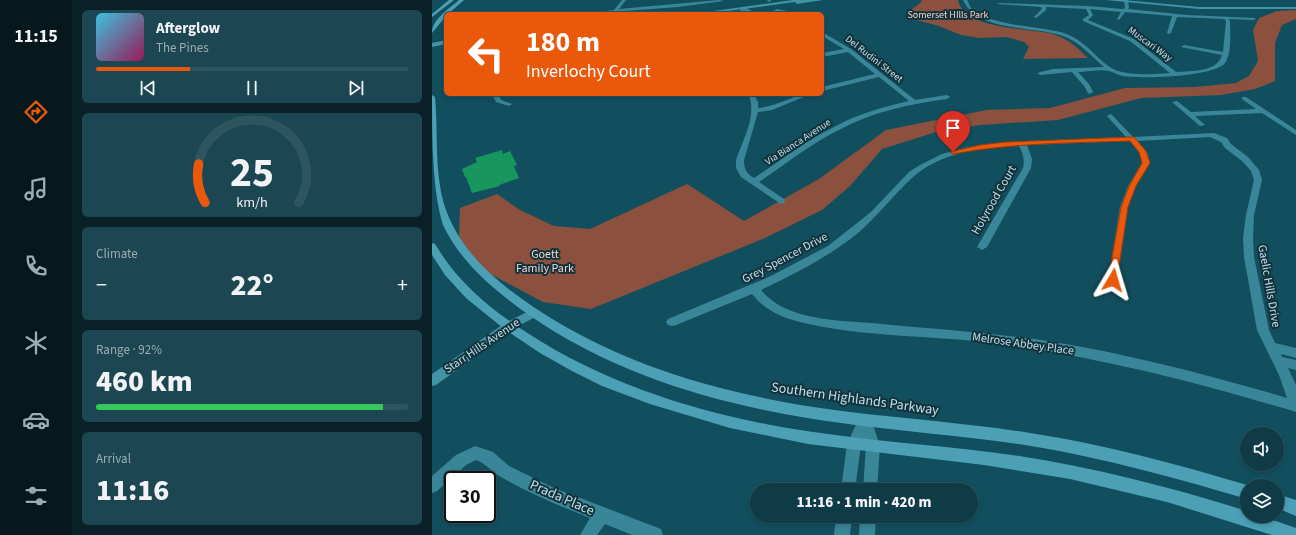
<!DOCTYPE html>
<meta charset="utf-8">
<style>
body{margin:0;font-family:"Source Sans 3",sans-serif;background:#1c4651;color:#f1f3f6;height:100vh;display:flex;flex-direction:column;font-size:15px;white-space:nowrap}
*{box-sizing:border-box;margin:0}
p{font-size:13px;color:#9badb3}
.icon{flex:none;width:22px;height:22px;fill:none;stroke:currentColor;stroke-width:2;stroke-linecap:round;stroke-linejoin:round}
.map{position:relative;flex:1;overflow:hidden}
.drawer{display:flex;flex-direction:column;gap:10px;padding:10px;background:#082026;width:360px}
.drawer>*{flex:none}
.top-card{position:absolute;left:12px;top:12px;width:380px;height:84px;border-radius:6px;box-shadow:0 2px 6px #0003,0 0 0 1px #2e555f;background:#ea580c;color:#fff;overflow:hidden}
.tools{position:absolute;left:808px;top:427px;display:grid;gap:8px}
.tools a{display:grid;place-items:center;width:44px;height:44px;border-radius:50%;background:#0e3b46;box-shadow:0 2px 6px #0003,0 0 0 1px #2e555f;font-size:20px}
.speed{position:absolute;left:12px;top:471px;display:flex;gap:8px;font-size:20px;font-weight:700;text-align:center}
.speed>*{display:grid;place-content:center;width:52px;height:52px;border-radius:50%;background:#0e3b46;box-shadow:0 2px 6px #0003,0 0 0 1px #2e555f;line-height:1}
.speed .limit{border:2px solid #111;border-radius:6px;background:#fff;color:#111}
.pin{position:absolute;display:grid;place-items:center;width:34px;height:34px;color:#fff;margin:-41px -17px;border-radius:50% 50% 50% 0;rotate:-45deg;box-shadow:0 0 4px #0007}
.pin .icon{rotate:45deg}
.me{position:absolute;width:44px;margin:-22px;rotate:7deg;stroke-linejoin:round;filter:drop-shadow(0 0 3px #0008)}
.turn{display:flex;align-items:center;gap:14px;height:84px;padding:0 16px;font-size:18px}
.turn .icon{width:52px;height:52px;stroke-width:2.5}
.turn b{display:block;font-size:28px;line-height:34px}
.big{font-size:30px;font-weight:800;line-height:1.1}
.drawer .widget{flex:1;display:flex;flex-direction:column;justify-content:center;gap:6px;min-width:0;padding:0 14px;border-radius:6px;background:#1c4651}
.drawer .dial{align-items:center;gap:0}
.dial svg{height:104px;overflow:visible;fill:none;stroke:#2e555f;stroke-width:7;stroke-linecap:round;text-anchor:middle}
.dial text{fill:#f1f3f6;stroke:none}
.song{display:flex;align-items:center;gap:12px}
.cover{width:48px;height:48px;border-radius:6px;background:linear-gradient(135deg,hsl(190 70% 55%),hsl(330 70% 35%))}
.played{height:4px;border-radius:2px;background:linear-gradient(90deg,#ea580c 30%,#2e555f 30%)}
.keys{display:flex;justify-content:space-around;direction:ltr}
.heat{display:flex;justify-content:space-between;align-items:center;font-size:22px;direction:ltr}
.charge{height:6px;border-radius:3px;background:linear-gradient(90deg,#34c759 92%,#2e555f 0)}
.trip{position:absolute;left:318px;top:483px;width:228px;height:40px;border-radius:20px;background:#0e3b46;box-shadow:0 2px 6px #0003,0 0 0 1px #2e555f;font-weight:800;line-height:40px;text-align:center}
main{display:flex;flex:1;min-height:0}
.dock{display:flex;flex-direction:column;width:72px;justify-content:space-around;align-items:center;background:#06181c;color:#9badb3}
.dock .icon{width:28px;height:28px}
.dock .active{color:#ea580c}
.dock b{font-size:18px;color:#f1f3f6}
.map>svg:first-child{display:block}
.green{fill:#8b503e}
.building{fill:#17965e}
.lines{fill:none;stroke-linecap:round;stroke-linejoin:round}
.street{fill:#3a8699;fill-rule:evenodd}
.secondary{fill:#4393a7;fill-rule:evenodd}
.primary{fill:#4ca0b6;fill-rule:evenodd}
.route{fill:#ea580c;stroke:#983908}
.labels{text-anchor:middle;dominant-baseline:central;stroke-width:4;stroke-linejoin:round;paint-order:stroke}
.far-park-label{font-size:10px;fill:#efd3cb;stroke:#13323b}
.far-street-label{font-size:10px;fill:#bde0eb;stroke:#13323b}
.street-label{font-size:12px;fill:#bde0eb;stroke:#13323b}
.park-label{font-size:12px;fill:#efd3cb;stroke:#13323b}
.near-street-label{font-size:14px;fill:#bde0eb;stroke:#13323b}
</style>
<main>
<nav class="dock">
<b>11:15</b>
<svg class="icon active" aria-label="directions" viewBox="0 0 24 24"><path d="M12 3l9 9-9 9-9-9zM9 14v-3h6M13 9l2 2-2 2"/></svg>
<svg class="icon" aria-label="music" viewBox="0 0 24 24"><path d="M9 18V5l10-2v13"/><circle cx="6" cy="18" r="3"/><circle cx="16" cy="16" r="3"/></svg>
<svg class="icon" aria-label="phone" viewBox="0 0 24 24"><path d="M5 4h4l2 5-3 2q2 4 5 5l2-3 5 2v4C11 20 4 13 5 4z"/></svg>
<svg class="icon" aria-label="climate" viewBox="0 0 24 24"><path d="M12 3v18M4 7l16 10M4 17L20 7"/></svg>
<svg class="icon" aria-label="car" viewBox="0 0 24 24"><path d="M5 17H2v-5l4-1 3-4h7l3 4 3 1v5h-3M9 17h6M6 11h13"/><circle cx="7" cy="17" r="2"/><circle cx="17" cy="17" r="2"/></svg>
<svg class="icon" aria-label="filters" viewBox="0 0 24 24"><path d="M4 7h16M4 17h16"/><circle cx="9" cy="7" r="2"/><circle cx="15" cy="17" r="2"/></svg>
</nav>
<section class="drawer">
<div class="widget">
<div class="song"><i class="cover"></i><div><b>Afterglow</b><p>The Pines</p></div></div>
<div class="played"></div>
<div class="keys"><svg class="icon" aria-label="previous" viewBox="0 0 24 24"><path d="M18 5L8 12l10 7zM5 5v14"/></svg><svg class="icon" aria-label="pause" viewBox="0 0 24 24"><path d="M8 5v14M16 5v14"/></svg><svg class="icon" aria-label="next" viewBox="0 0 24 24"><path d="M6 5l10 7-10 7zM19 5v14"/></svg></div>
</div>
<div class="widget dial"><svg viewBox="0 0 100 80">
<path d="M14 69A42 42 0 1 1 86 69"/>
<path d="M14 69A42 42 0 0 1 9 39" stroke="#ea580c"/>
<text x="50" y="56" font-size="32" font-weight="700">25</text>
<text x="50" y="72" font-size="11">km/h</text>
</svg></div>
<div class="widget"><p>Climate</p>
<div class="heat"><a>−</a><b class="big">22°</b><a>+</a></div>
</div>
<div class="widget"><p>Range · 92%</p><b class="big">460 km</b><div class="charge"></div></div>
<div class="widget"><p>Arrival</p><b class="big">11:16</b></div>
</section>
<div class="map">
<svg width="864" height="535" viewBox="0 0 864 535">
<rect width="100%" height="100%" fill="#124f5e"/>
<!-- green -->
<g class="green">
<path d="M490,0h36c5,29 68,28 91,33 18,5 26,12 39,25l-65,1 6,-12 -5,-5 -17,-5 -27,1 -19,-3 -22,-9 -26,-7 -5,-5c3,-7 11,-7 14,-14z"/>
<path d="M864,10v9l-14,6 -7,18v38l-20,8 -34,6 -80,3 -83,22 -78,5 -44,7 -54,17 -32,37 -28,24 -57,28 -174,71 -48,-7 -60,-32 -24,-31 1,-31 37,-14 23,16 34,16 36,3 97,-45 57,37 75,-42 67,-49 101,-20 63,-2 75,-20 70,-1 41,-4 13,-7 9,-15 -5,-31 6,-12 18,-7z"/>
</g>
<!-- building -->
<path class="building" d="M70,150l1,4 7,-3 7,14 -3,1 5,12 -20,7 1,1 -28,7 -6,-16h-1l-3,-8 15,-7 -2,-4z"/>
<g class="lines">
<!-- street -->
<g class="street">
<path d="M190,0h4l-7,9 100,-9 5,1 -46,6 -79,6 -2,-1 17,-2z"/>
<path d="M335,0h4v1l-2,1z"/>
<path d="M531,0h4c1,2 3,6 4,8 16,18 70,18 93,25 24,8 36,32 54,38 16,5 36,3 52,2l-40,-32 -47,-20v-2l6,-4 -3,-6 -40,-2v3l-10,8 -2,-1 8,-8 -1,-2 -44,-3 2,-1 88,3 36,3 2,-1 -1,-8h4l1,8 -1,1 59,6 67,3 2,1 -2,1 -25,-1 1,2c0,12 2,32 -5,42 -11,14 -84,16 -102,13 -5,-1 -10,-4 -14,-5 -9,-2 -22,1 -31,1l11,12 4,8 -3,2 -2,-1 -4,-7 -12,-14 -32,3 -3,-2 16,-4 51,-2c-13,-11 -24,-25 -41,-31 -31,-11 -84,-3 -100,-36zM658,9l31,3 -4,7 2,1 6,-8 47,4 -5,17 2,1 2,-1 6,-16 47,2 2,2 -3,31 -39,-7 -3,2 41,8c-4,17 -31,16 -46,17l-42,-33 -46,-19 5,-5z"/>
<path d="M309,7h4l12,7h-6l-6,-3 1,3h-4l-2,-4z"/>
<path d="M345,9l10,2v1l-5,2 -11,-2z"/>
<path d="M390,32l29,17 64,51 32,-5 3,2 -3,2c-38,5 -75,13 -108,31 -29,14 -53,34 -80,52l25,17 1,2 -1,2 -3,1 -40,-27 -5,-9v-8c7,-20 22,-46 12,-66h6l4,8v6c19,-1 35,-14 53,-14l-39,16 -14,2 -14,48c0,9 2,13 10,18 26,-17 51,-37 80,-51 23,-13 49,-20 75,-26l-30,-24 -57,14v-4l53,-13 -27,-22 -26,5v-4l22,-4 -22,-13z"/>
<path d="M60,94h6l3,6 11,4 -3,2 -13,-4z"/>
<path d="M810,97h4l50,33v5l-34,-22 -67,3 10,9 -5,1 -28,-24 5,-1 14,11 65,-3 -14,-10z"/>
<path d="M678,114l2,1 21,22 81,-4 13,5 4,6 17,13 11,13 3,10 -8,35 -1,23 1,19 15,73 6,13 21,5v10l-15,-4 1,3 14,3v10l-8,-2 8,17v27c-97,-29 -194,-54 -294,-68 -67,-9 -136,-6 -202,-22 -19,-5 -35,-12 -48,-28l-76,31 -4,1 -4,-1 -2,-3 2,-3 101,-42 59,-31 43,-34 38,-40 11,-7 22,-11 26,-7 38,-5 120,-5 -19,-21zM778,137l11,5 4,6 17,13 9,10 3,9 -8,35 -3,23 1,19 13,73 22,45 8,23c-78,-23 -158,-44 -239,-57 -59,-9 -118,-12 -177,-18 -37,-3 -85,-3 -110,-33 34,-16 67,-33 97,-57 20,-17 35,-38 55,-56 29,-25 70,-30 106,-31 4,7 6,14 4,22l-46,79 5,3 5,-3 44,-79 1,-9 -5,-14 103,-4 10,13 2,9 -14,23 -8,21 -12,73 1,3h8l11,-76 8,-21 14,-23 -2,-9 -11,-13z"/>
<path d="M433,414l5,2 10,30 -3,44h-14l3,-44 -2,-8 -3,6 -6,46h-14l6,-46 13,-28z"/>
<path d="M43,446l18,6 16,14 45,22 107,41 2,6h-31l-27,-11 -8,11h-17l10,-17c-30,-12 -61,-25 -89,-41 -10,-5 -15,-14 -25,-17l-10,5 -29,26 -5,2v-17l24,-21z"/>
<path d="M404,516h16l-2,19h-16z"/>
<path d="M428,516h16l-1,19h-16z"/>
</g>
<!-- secondary -->
<g class="secondary">
<path d="M361,0h30l-26,4 -2,-2 -90,12h-13z"/>
<path d="M674,0h17l76,7h97v2h-97z"/>
<path d="M14,40v4l-14,3v-4z"/>
<path d="M101,309l4,1 1,3 -1,3 -24,13 -77,56 -4,1v-12l73,-51z"/>
</g>
<!-- primary -->
<g class="primary">
<path d="M17,0h5l-22,17v-3z"/>
<path d="M27,0h5l-16,14h-2v2l-14,17c0,-14 17,-24 27,-33z"/>
<path d="M0,95l3,2c4,42 -3,88 17,127 17,35 50,62 83,84 92,61 199,89 307,103 63,8 126,12 188,22 73,11 146,31 217,52l3,1h-3v13c-71,-21 -143,-41 -216,-53 -63,-10 -127,-14 -190,-23 -110,-15 -220,-44 -312,-108 -34,-24 -68,-52 -86,-90 -11,-35 -11,-91 -11,-130z"/>
<path d="M0,243l3,1c24,40 55,65 94,90 88,57 196,87 299,100 61,9 123,12 184,21 80,12 158,32 235,56v5h14l35,12v7h-24l-105,-33 -97,-23 -86,-14 -176,-21 -78,-16 -80,-24 -48,-18 -30,-15 -32,-18 -37,-25 -37,-30 -21,-23 -13,-20z"/>
<path d="M845,494l19,6v16l-19,-8z"/>
</g>
</g>
<!-- route -->
<path class="route" d="M700,137h2l12,14 4,12 -14,23 -8,21 -11,73 -4,3 -5,-3 13,-73 8,-21 13,-23 -3,-11 -9,-11c-59,2 -119,2 -177,13l-3,-2 30,-7 26,-3z"/>
<g class="labels">
<!-- far-park labels -->
<g class="far-park-label">
<text x="516" y="15">Somerset HIlls Park</text>
</g>
<!-- far-street labels -->
<g class="far-street-label">
<text transform="translate(718 44) rotate(36)">Muscari Way</text>
<text transform="translate(442 59) rotate(38)">Del Rudini Street</text>
<text transform="translate(366 142) rotate(-33)">Via Bianca Avenue</text>
</g>
<!-- street labels -->
<g class="street-label">
<text transform="translate(562 200) rotate(-60)">Holyrood Court</text>
<text transform="translate(353 258) rotate(-28)">Grey Spencer Drive</text>
<text transform="translate(837 286) rotate(80)">Gaelic Hills Drive</text>
<text transform="translate(591 344) rotate(8)">Melrose Abbey Place</text>
<text transform="translate(50 346) rotate(-34)">Starr Hills Avenue</text>
</g>
<!-- park labels -->
<g class="park-label">
<text x="113" y="254">Goett<tspan x="113" dy="14">Family Park</tspan></text>
</g>
<!-- near-street labels -->
<g class="near-street-label">
<text transform="translate(423 399) rotate(8)">Southern Highlands Parkway</text>
<text transform="translate(130 498) rotate(24)">Prada Place</text>
</g>
</g>
</svg>
<div class="tools">
<a><svg class="icon" aria-label="sound" viewBox="0 0 24 24"><path d="M4 9h4l5-4v14l-5-4H4zM17 9q2 3 0 6"/></svg></a>
<a><svg class="icon" aria-label="layers" viewBox="0 0 24 24"><path d="M12 4l9 5-9 5-9-5zM3 14l9 5 9-5"/></svg></a>
</div>
<div class="speed"><div class="limit">30</div></div>
<div class="pin" style="left:521px;top:152px;background:#d93025"><svg class="icon" aria-label="arrive" viewBox="0 0 24 24"><path d="M6 21V4h12l-3 4 3 4H6"/></svg></div>
<svg class="me" style="left:681px;top:280px" viewBox="-20 -20 40 40"><path d="M0-17L14 15 0 8-14 15z" fill="#ea580c" stroke="#fff" stroke-width="4"/></svg>
<div class="trip">11:16 · 1 min · 420 m</div>
<div class="top-card">
<div class="turn"><svg class="icon" aria-label="left" viewBox="0 0 24 24"><path d="M17 20v-9H6M10 6l-5 5 5 5"/></svg><div><b>180 m</b>Inverlochy Court</div></div>
</div>
</div>
</main>
